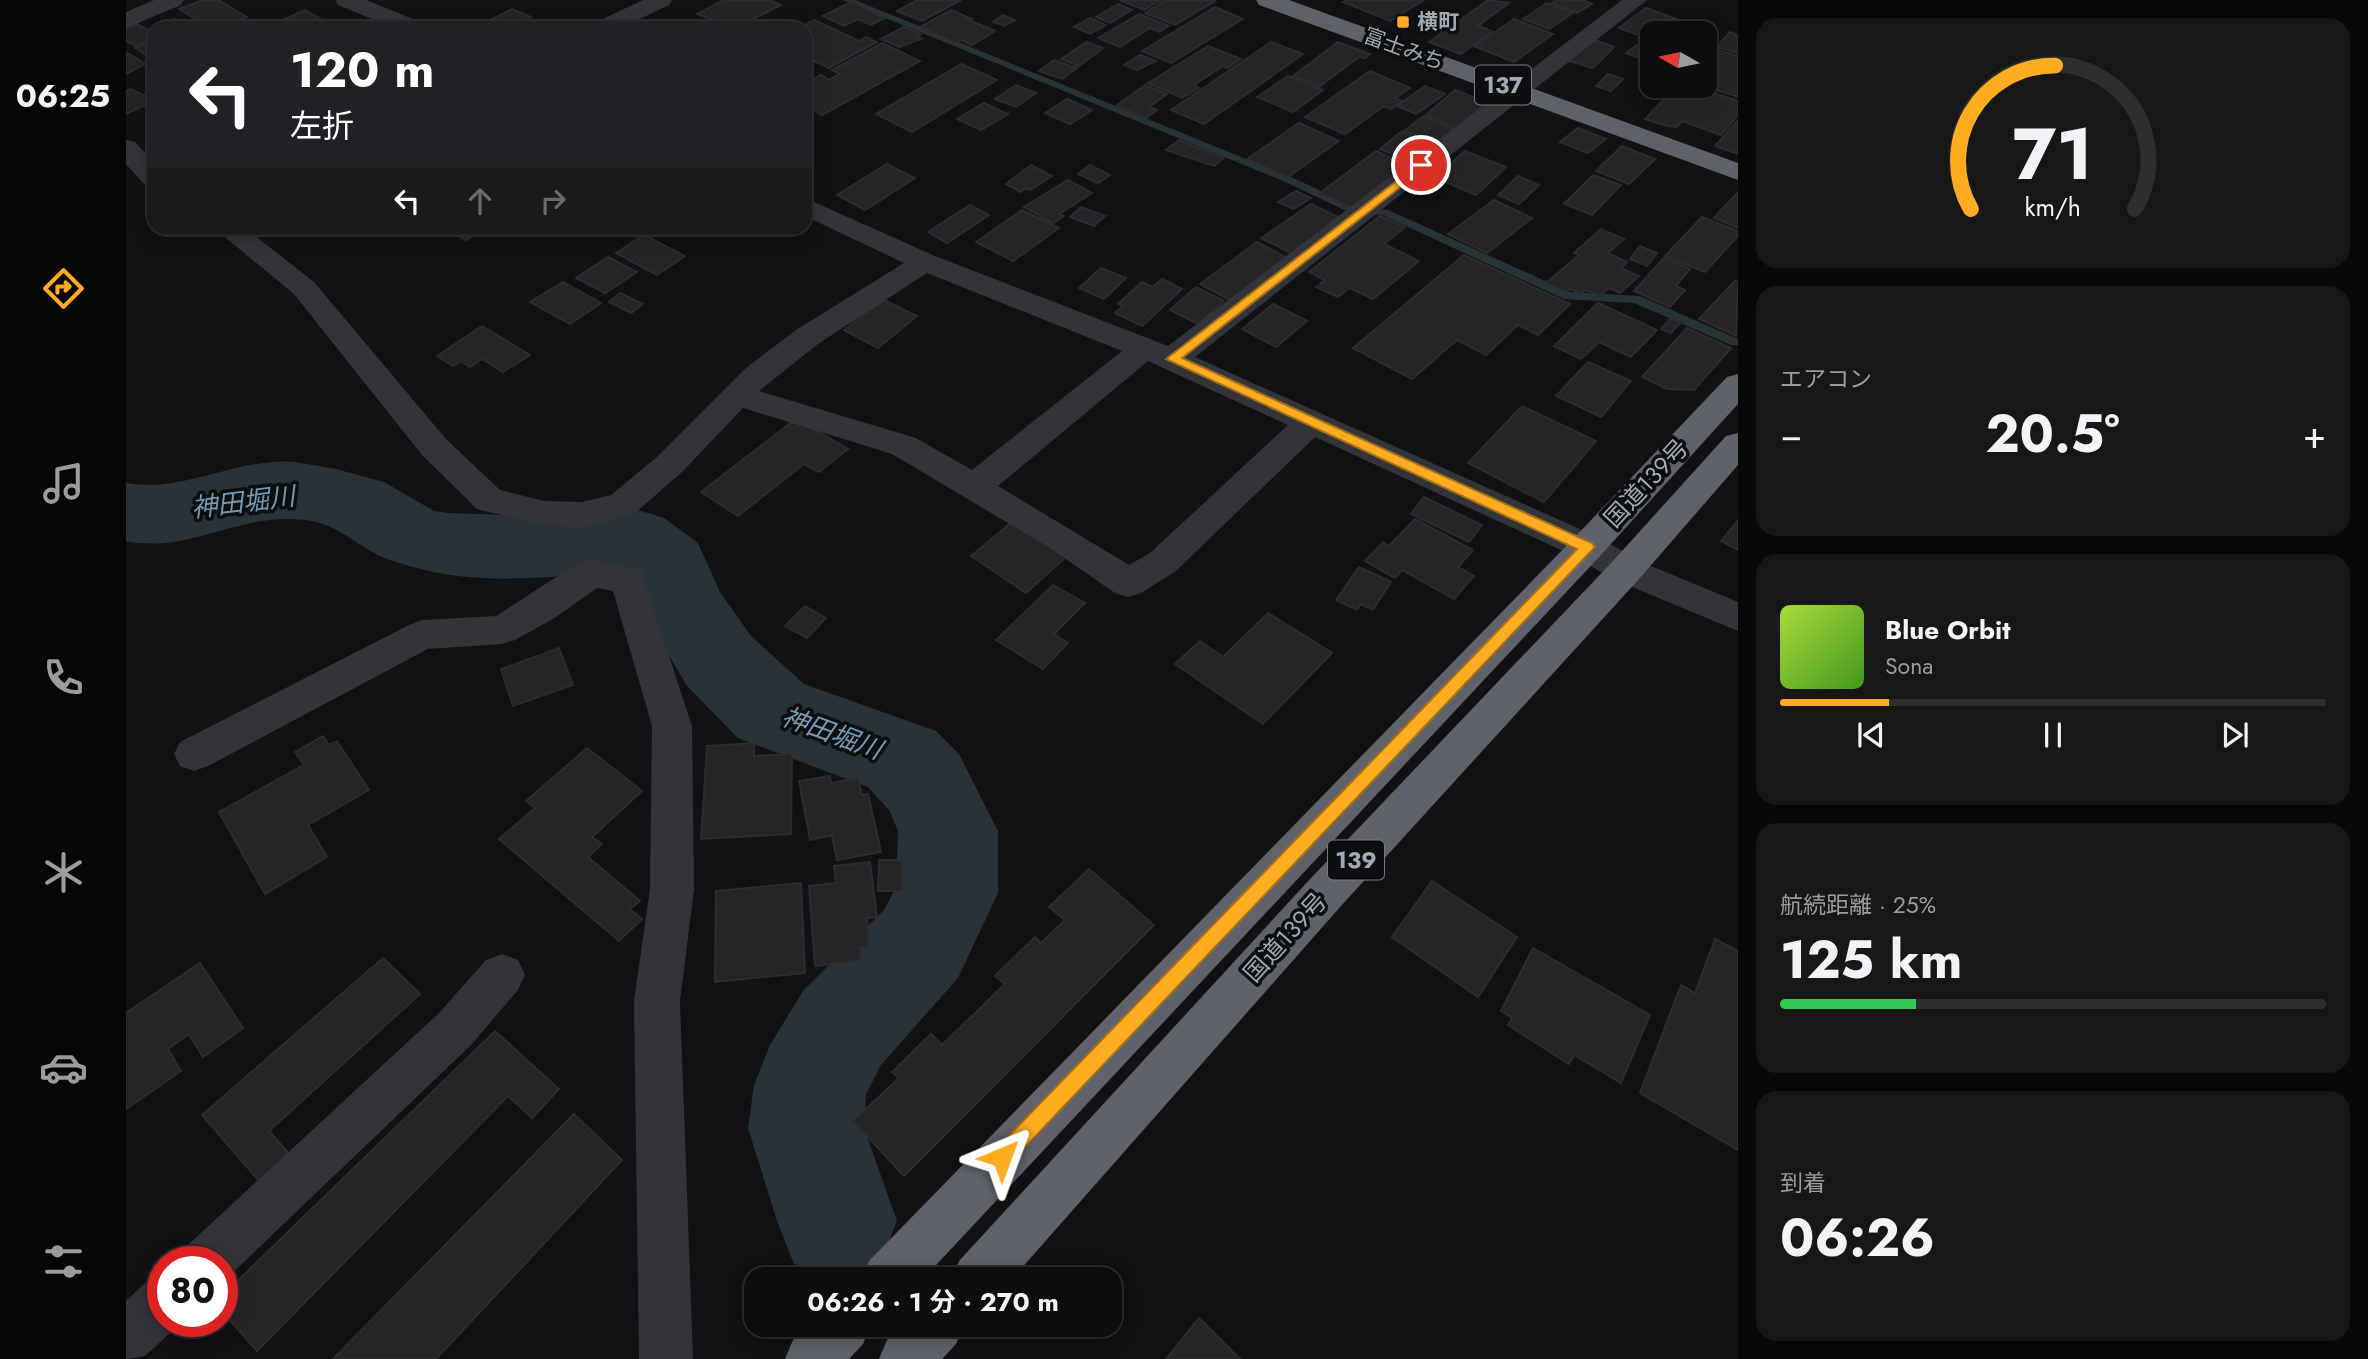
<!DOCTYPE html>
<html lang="ja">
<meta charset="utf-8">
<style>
body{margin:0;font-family:Jost,"Noto Sans JP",sans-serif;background:#171718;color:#f1f3f6;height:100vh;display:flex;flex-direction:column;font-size:26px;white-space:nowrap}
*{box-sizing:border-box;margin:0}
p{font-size:23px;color:#9b9c9e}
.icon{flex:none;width:38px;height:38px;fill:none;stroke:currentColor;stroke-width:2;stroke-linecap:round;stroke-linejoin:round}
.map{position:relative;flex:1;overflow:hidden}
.sheet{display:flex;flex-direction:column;gap:18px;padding:18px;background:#080808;width:630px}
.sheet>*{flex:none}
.top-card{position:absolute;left:21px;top:21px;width:665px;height:214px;border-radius:21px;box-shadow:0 4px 18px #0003,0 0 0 2px #2e2e2f;background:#202124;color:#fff;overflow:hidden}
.needle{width:46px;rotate:279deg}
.fabs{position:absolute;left:1514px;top:21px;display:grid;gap:14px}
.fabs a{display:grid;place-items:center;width:77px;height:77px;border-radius:14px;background:#0e0e0f;box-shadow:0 4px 18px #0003,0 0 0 2px #2e2e2f;font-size:35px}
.speed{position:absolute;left:21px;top:1246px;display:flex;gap:14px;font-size:35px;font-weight:700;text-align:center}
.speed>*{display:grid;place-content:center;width:91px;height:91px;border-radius:50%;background:#0e0e0f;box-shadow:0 4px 18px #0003,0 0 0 2px #2e2e2f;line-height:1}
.speed .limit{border:10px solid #d22;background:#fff;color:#111}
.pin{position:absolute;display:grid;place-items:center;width:60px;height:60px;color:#fff;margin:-30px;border:4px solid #fff;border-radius:50%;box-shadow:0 2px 7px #0007}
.me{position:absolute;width:77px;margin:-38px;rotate:44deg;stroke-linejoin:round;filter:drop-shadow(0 0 5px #0008)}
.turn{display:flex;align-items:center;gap:24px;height:147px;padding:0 28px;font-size:32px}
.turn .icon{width:91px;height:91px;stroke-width:2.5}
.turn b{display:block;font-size:49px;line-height:60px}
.lanes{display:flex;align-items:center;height:66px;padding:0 28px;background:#0003;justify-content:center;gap:35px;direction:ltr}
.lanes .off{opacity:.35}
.big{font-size:52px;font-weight:700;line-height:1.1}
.sheet .widget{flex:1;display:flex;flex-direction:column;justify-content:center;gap:10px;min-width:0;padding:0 24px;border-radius:21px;background:#171718}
.sheet .dial{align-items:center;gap:0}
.dial svg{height:182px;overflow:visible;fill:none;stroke:#2e2e2f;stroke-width:7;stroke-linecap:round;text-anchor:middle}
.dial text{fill:#f1f3f6;stroke:none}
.song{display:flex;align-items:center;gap:21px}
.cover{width:84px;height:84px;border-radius:10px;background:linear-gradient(135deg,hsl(80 70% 55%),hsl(100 70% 35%))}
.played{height:7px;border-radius:4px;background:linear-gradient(90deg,#ffac20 20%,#2e2e2f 20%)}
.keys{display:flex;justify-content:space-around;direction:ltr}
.heat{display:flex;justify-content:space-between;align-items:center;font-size:38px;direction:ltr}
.charge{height:10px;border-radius:5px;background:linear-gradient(90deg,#34c759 25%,#2e2e2f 0)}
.trip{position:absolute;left:618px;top:1267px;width:378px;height:70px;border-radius:21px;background:#0e0e0f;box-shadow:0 4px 18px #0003,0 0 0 2px #2e2e2f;font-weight:700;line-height:70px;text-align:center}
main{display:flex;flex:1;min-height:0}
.tabs{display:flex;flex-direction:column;width:126px;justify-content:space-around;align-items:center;background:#060606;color:#9b9c9e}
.tabs .icon{width:49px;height:49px}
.tabs .on{color:#ffac20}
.tabs b{font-size:32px;color:#f1f3f6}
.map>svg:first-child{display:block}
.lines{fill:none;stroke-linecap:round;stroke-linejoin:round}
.stream{fill:#283239;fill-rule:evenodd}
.river{fill:#283239;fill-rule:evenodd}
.building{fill:#252528;stroke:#2c2c31;stroke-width:2}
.street{fill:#33343a;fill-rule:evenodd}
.highway{fill:#5f626b;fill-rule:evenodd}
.route{fill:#ffac20;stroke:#a67015;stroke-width:2}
.poi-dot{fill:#ffac20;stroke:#0d0e0f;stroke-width:2.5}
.labels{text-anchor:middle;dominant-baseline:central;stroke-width:7;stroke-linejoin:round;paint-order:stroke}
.far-poi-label{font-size:21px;font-weight:bold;fill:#a3a9b6;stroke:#0d0e0f;text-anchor:start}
.far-street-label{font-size:21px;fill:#a3a9b6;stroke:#0d0e0f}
.shield{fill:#0d0e0f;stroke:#767a84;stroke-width:2}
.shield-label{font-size:23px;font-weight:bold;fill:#a3a9b6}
.street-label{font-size:24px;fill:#a3a9b6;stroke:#0d0e0f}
.water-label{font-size:26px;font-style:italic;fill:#769ab5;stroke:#0d0e0f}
</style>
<main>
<nav class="tabs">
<b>06:25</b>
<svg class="icon on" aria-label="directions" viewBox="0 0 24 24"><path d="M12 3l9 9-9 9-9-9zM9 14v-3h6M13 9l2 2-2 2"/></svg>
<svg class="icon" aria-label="music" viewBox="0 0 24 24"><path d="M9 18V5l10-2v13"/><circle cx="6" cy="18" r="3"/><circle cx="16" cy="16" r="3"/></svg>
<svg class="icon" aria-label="phone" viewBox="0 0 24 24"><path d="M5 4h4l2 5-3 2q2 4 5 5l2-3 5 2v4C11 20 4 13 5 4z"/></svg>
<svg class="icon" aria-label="climate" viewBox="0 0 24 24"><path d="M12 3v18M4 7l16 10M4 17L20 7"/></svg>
<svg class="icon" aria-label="car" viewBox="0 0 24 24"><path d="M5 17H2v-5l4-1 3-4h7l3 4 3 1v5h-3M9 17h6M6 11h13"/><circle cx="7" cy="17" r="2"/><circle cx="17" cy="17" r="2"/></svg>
<svg class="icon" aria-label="filters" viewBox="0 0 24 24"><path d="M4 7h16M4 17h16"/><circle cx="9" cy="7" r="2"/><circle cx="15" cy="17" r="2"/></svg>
</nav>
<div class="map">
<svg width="1612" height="1359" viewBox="0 0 1612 1359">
<rect width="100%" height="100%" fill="#121214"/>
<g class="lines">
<!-- stream -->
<path class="stream" d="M716,0h13l443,180 56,27 34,3 182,82 70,4 98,43v6h-7l-97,-42 -70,-4 -182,-84 -34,-3 -58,-28z"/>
<!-- river -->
<path class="river" d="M169,462l41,7 48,13 50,29 14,2 80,3 107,-7 29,9 34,25 22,49 31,44 53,48 132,47 23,23 39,77v62l-40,85 -77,87 -15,29 -2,34 33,93 -17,43c-44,18 -42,18 -86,0l-17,-43 -29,-93 6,-43 16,-40 33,-54 81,-81 12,-23 2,-56 -9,-21 -21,-23 -130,-49 -51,-52 -49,-83 -7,-21 -13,-10c-65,4 -133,14 -197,-3 -15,-4 -32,-8 -45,-15 -34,-19 -45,-35 -88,-35 -56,-1 -104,34 -162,22v-58c59,10 111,-26 169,-21z"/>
</g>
<!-- building -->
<g class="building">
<path d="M77,0h15l29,17 -28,11h-9l-31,-19z"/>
<path d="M598,0h46l11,5 -45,23 -39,-14z"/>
<path d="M791,0h44l-39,21 -25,-10z"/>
<path d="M997,0h38l-17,10 -23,-9z"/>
<path d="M1040,0h47l2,1 -40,24 -30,-12z"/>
<path d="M1220,0h78l-34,21 -47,-19z"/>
<path d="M1362,0l21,3 -31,23 14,5 -31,23 -32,-12z"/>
<path d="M1430,0h26l10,4 -15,9 -25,-10z"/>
<path d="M725,2l34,16 -14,7 -13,-6 -14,7 -21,-10z"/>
<path d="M1421,3l26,10 -24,16 -26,-10z"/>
<path d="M992,4l14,6 -22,13 -14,-6z"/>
<path d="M1089,7l28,12 -72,44 -29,-12z"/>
<path d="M1520,8l36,13 -12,9 5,2 -3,1h-20v7l-33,-12z"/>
<path d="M386,9l19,8 -21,11h-14l-12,-5z"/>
<path d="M179,10l21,12 -14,6h-48z"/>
<path d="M825,10l21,9 -3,1 26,11 -23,14 -11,-5 -5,3 -36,-16z"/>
<path d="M1013,14l30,12 -10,6 -9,-4 -30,19 -22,-9z"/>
<path d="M877,15l12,5 -11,6 -11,-4z"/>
<path d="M964,18l16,7 -16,9 -16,-7z"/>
<path d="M48,19l12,6 -32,3v11l-18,7 -10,-5v-12l11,-5 11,6z"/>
<path d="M1388,19l39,15 -39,28 -40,-16z"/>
<path d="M688,20l45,21 7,-4 11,5 -48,26 -24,-11v-29h-6z"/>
<path d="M778,27l17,7 -4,3 5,2 -23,8 -18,-8z"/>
<path d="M1604,32l8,3v18l-21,-6z"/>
<path d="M1466,39l22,8 -21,21 -23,-7z"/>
<path d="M28,40v20l-19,-12z"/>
<path d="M960,42l17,6 -24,18 -18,-7z"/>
<path d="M1145,42l32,12 -99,70 -33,-14z"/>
<path d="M1212,42l32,12 -5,4 -6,-1 -39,29 -27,-10z"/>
<path d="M1515,42l11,5 -3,15 -23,-9z"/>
<path d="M756,43l38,18 -98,54 -17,-9v-22l16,-9 8,5 11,-6 -8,-4z"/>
<path d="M1082,46l33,13 -14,9 -4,-2 -29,19 5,3 -17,10 -34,-15z"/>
<path d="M1589,49l23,7v41l-34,-11v-25z"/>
<path d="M0,52l19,12 -19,10z"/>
<path d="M1014,55l16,6 -19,9 -13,-5z"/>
<path d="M928,60l23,8 -15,11 -23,-8z"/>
<path d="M835,64l36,16 -85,52 -36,-18z"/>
<path d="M1526,70v16h18l-4,5 -25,-9z"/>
<path d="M1244,71l40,17 -15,10 7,3 -11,8 -7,-3 -39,28 -40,-17z"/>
<path d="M1482,74l15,5 -12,12 -15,-5z"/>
<path d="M1162,76l35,14 -30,22 -36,-15z"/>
<path d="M890,85l20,8 -20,14 -21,-8z"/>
<path d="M1019,85l22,9 -18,13 8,3 -11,8 -30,-12z"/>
<path d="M1299,86l20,8 -29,20 -19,-8z"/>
<path d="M1551,86h17l44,15v14l-17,20 -39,-14 -5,6 -10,-1 -22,-7z"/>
<path d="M4,89l24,11v1l-28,13v-23z"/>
<path d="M1329,90l32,12 -29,26 -32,-13z"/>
<path d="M941,99l25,11 -22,14 -25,-11z"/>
<path d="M858,103l24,11 -27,16 -24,-11z"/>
<path d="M1298,116l32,14 -19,14 -33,-13z"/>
<path d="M1612,120v34l-23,-8z"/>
<path d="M1173,123l40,18 -51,36 -41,-18z"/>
<path d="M1452,128l28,11 -18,14 -28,-11z"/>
<path d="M1275,132l32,13 -21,17 -32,-13z"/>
<path d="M1053,140l45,18 -10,8 -48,-16z"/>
<path d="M1496,146l33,13 -26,25 -33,-13z"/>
<path d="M1250,151l33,15 -55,43 -34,-16z"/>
<path d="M1339,151l41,16 -30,28 -31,-13 5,-4 -11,-4z"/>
<path d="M761,164l28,14 -50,32 -28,-15z"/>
<path d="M905,165l21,11 -22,14 -4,-2 -5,4 -15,-8z"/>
<path d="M964,165l20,10 -12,8 -20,-9z"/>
<path d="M1467,175l28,10 -29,30 -28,-11z"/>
<path d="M1392,176l21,9 -20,19 -21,-9z"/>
<path d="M942,180l24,13 -33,21 5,2 -11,7 -29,-16z"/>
<path d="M1170,191l15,7 -18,11 -15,-7z"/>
<path d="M1612,192v36l-24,-10z"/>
<path d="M1368,200l38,18 -45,35 -39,-19z"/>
<path d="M1185,204l29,14 -49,35 -30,-15z"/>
<path d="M844,205l19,10 -42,28 -19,-11z"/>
<path d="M955,207l24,9 -11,10 -24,-9z"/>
<path d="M896,210l37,18 -46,33 -37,-19z"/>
<path d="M1254,216l25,11 -21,17 35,17 -46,38 -23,-11 -12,9 -22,-10 9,-7 -16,-8z"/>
<path d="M1576,217l36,14v5l-33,36 -40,-16z"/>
<path d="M318,228h44l-22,12z"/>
<path d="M1475,229l23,10 -16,14 19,9 -6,6 18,8 -19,17 -11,-5 -10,8 -13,-6 -5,4 -11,-5 -4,3 -20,-9 33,-28 -5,-2z"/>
<path d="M518,235l41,21 -28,19 -41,-22z"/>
<path d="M1131,242l30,16 -57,42 -30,-16z"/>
<path d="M1514,246l17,7 -10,13 -17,-7z"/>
<path d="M1338,255l106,49 -32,31 -20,-10 -32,30 -29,-15 -45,39 -59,-31z"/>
<path d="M482,257l29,15 -32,21 -29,-15z"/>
<path d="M1538,258l26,11 -14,17 9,4 -15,17 -36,-16z"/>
<path d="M975,268l25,10 -22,21 -25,-11z"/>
<path d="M1036,279l20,10 -40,37 -27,-13 8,-7 -5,-2 24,-22 11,5z"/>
<path d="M1609,281l3,1 -2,54 -37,-17z"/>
<path d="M437,282l38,21 -31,21 -40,-22z"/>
<path d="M1070,287l28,14 -26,23 -28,-14z"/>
<path d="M494,293l23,11 -12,9 -22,-11z"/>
<path d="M758,300l33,16 -39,32 -34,-18z"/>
<path d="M1472,303l59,27 -26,27 -32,-15 -18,17 -27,-13z"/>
<path d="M1147,304l34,17 -31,26 -34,-18z"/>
<path d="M1545,318l10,4 -10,11 -10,-4z"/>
<path d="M356,326l48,29 -27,17 -21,-13 -12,8 -9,-6 -8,5 -16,-10z"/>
<path d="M1561,328l44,20 -37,42 -27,-1 -25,-12z"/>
<path d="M1462,362l43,19 -30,36 -45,-21z"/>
<path d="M1396,406l74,35 -52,61 -76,-39z"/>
<path d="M670,419l52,30 -29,23 -15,-8 -66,52 -37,-24z"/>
<path d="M1298,497l58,28 -13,17 -58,-28z"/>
<path d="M1289,519l58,31 -15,17 16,9 -20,23 -52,-29 -7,8 -30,-17 18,-19 6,4z"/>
<path d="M1612,520v30l-17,-9z"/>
<path d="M886,522l55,34 -41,37 -55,-37z"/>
<path d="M1233,567l32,15 -18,28 -12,-6 -4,6 -21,-10z"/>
<path d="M927,585l32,18 -31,31 14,9 -25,26 -47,-29z"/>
<path d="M679,606l21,12 -19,20 -22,-12z"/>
<path d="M1142,613l64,40 -69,71 -88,-60 25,-23 23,16z"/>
<path d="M433,648l14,37 -60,21 -12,-37z"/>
<path d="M197,736l6,9 8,-4 32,49 -61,35 19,32 -62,37 -46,-82 85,-47 -9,-13z"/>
<path d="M628,743v13l38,-2 -1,80 -90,5 6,-93z"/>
<path d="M461,748l55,43 -50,46 10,7 -14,13 52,44 -10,8 12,10 -23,22 -120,-102 36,-31 -9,-7z"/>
<path d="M704,776l1,7 27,-5 4,17 6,-1 13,58 -44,8 -5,-25 -22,5 -11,-59z"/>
<path d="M753,860h23v31h-24z"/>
<path d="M744,862l7,55 -10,1 2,28 -9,1 1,13 -46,6 -6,-80 27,-3 -2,-17z"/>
<path d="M963,869l65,56 -250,251 -51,-55 46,-43 -7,-6 39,-38 11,11 63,-61 -10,-8 40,-39 6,6 24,-23 -16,-13z"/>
<path d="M1306,881l85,56 -39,60 -86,-60z"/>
<path d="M675,883l4,90 -90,9 1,-91z"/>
<path d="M1589,939l23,12v199l-98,-57 41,-108 14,8z"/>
<path d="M1407,948l117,67 -29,68 -47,-28 -5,9 -61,-39 4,-7 -11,-7z"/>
<path d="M257,958l37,36 -151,137 21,24 -30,27 -58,-67z"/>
<path d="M74,963l43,65 -40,29 -14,-23 -21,15 13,22 -55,38v-96z"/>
<path d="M369,1031l64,58 -27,29 -24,-22 -251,255 -35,-40v-15z"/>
<path d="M448,1114l48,46 -186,199h-103z"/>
<path d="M1073,1318l41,41h-74z"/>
</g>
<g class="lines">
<!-- street -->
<g class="street">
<path d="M28,0h30l-3,5 -55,23v-16z"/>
<path d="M209,0h31l57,23 4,5h-33l-56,-23z"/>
<path d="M517,0h29l-3,5 -48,23h-31l4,-5z"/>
<path d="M1496,0h25l-452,357 405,181 39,23 99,41v29l-125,-52 -39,-23 -259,-119 -139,134 -35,22 -13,4 -13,-4 -65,-45 -158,-94 -149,-46 -61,64 -48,42 -52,14 -38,-3 -67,-16 -55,-54 -128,-161 -80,-66h31l69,54 132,157 54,51 44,11 38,1 29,-7 47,-39 88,-88 50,-38 108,-67 -99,-47v-18l130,58 233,90zM801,273l195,78 -150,119 -56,-32 -157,-47 59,-47zM1022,361l140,64 -138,128 -21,12 -131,-79z"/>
<path d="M0,140l9,2 19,20v24l-10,-2 -18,-20z"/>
<path d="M465,560l50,10 51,156 2,163 -14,112 13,358h-54l-5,-358 16,-112 2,-163 -39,-135 -16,-3 -44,31 -38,21 -13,4 -74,5 -220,117 -14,5 -14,-5 -6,-12 6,-12 229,-117 13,-5 74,-4 82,-53z"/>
<path d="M376,954l16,6 7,15 -7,15 -47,55 -246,235 -3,2v-20h-41l8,-18 250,-231 47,-53z"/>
<path d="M37,1277v44l19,1 -37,34 -19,3v-58l18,-17z"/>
</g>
<!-- highway -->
<g class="highway">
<path d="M1130,0h33l449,163v17l-479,-175z"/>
<path d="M1612,374v30l-138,152 -677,723h-62l8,-18 705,-723 153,-161z"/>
<path d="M1612,433v32l-99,114 -298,327 -329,373h-61l8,-18 352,-383 302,-317 113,-125z"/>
<path d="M681,1325h64l-8,19 -14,15h-64l8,-19z"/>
<path d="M775,1325h63l-8,19 -14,15h-63l8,-19z"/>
</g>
</g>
<!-- route -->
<path class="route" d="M1295,162l5,3 -1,3 -243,190 410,185 3,4 -586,617 -7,3 -7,-3 -3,-7 3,-7 582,-601 -411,-190z"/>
<!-- markers -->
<rect class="poi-dot" x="1270" y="15" width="14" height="14" rx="3.5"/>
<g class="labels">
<!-- far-poi labels -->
<g class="far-poi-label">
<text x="1291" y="22">横町</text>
</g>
<!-- far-street labels -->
<g class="far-street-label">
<text transform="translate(1278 49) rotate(20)">富士みち</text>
</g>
<!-- shield labels -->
<g class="shield">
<rect x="1349" y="65.5" width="56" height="39" rx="5"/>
<rect x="1202" y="840.5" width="56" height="39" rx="5"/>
</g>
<g class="shield-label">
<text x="1377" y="85">137</text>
<text x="1230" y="860">139</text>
</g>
<!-- street labels -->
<g class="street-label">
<text transform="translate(1520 483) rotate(-47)">国道139号</text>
<text transform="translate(1159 937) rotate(-48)">国道139号</text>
</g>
<!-- water labels -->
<g class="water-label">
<text transform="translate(117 502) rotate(-7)">神田堀川</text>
<text transform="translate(706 733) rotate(20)">神田堀川</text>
</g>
</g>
</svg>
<div class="fabs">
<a><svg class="needle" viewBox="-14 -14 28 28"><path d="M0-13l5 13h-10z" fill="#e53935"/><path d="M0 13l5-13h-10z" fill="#9b9c9e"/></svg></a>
</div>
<div class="speed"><div class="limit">80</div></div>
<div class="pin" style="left:1295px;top:165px;background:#d93025"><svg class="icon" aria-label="arrive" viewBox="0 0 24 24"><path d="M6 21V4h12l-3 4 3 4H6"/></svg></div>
<svg class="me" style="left:876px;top:1157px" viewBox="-20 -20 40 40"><path d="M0-17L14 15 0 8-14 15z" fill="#ffac20" stroke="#fff" stroke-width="4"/></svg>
<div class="trip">06:26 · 1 分 · 270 m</div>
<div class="top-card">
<div class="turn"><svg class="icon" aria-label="left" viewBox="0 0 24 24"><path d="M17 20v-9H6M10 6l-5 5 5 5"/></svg><div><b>120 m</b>左折</div></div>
<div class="lanes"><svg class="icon" aria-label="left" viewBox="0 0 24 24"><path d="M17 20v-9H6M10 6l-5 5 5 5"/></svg><svg class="icon off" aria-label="ahead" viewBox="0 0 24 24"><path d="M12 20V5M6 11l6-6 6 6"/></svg><svg class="icon off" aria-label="right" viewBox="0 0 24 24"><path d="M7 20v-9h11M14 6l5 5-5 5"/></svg></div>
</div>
</div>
<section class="sheet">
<div class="widget dial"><svg viewBox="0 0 100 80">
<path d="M14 69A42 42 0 1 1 86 69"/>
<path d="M14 69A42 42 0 0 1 51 6" stroke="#ffac20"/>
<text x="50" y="56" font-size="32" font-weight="700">71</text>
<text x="50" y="72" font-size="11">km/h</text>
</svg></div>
<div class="widget"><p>エアコン</p>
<div class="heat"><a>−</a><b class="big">20.5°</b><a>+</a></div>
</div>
<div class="widget">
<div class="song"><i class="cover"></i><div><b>Blue Orbit</b><p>Sona</p></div></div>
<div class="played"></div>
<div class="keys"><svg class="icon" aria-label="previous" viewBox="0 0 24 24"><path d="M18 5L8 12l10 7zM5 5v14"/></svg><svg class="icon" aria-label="pause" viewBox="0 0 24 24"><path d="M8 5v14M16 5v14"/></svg><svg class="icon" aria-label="next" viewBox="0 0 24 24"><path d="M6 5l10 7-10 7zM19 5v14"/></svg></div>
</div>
<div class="widget"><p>航続距離 · 25%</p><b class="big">125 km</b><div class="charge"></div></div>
<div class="widget"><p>到着</p><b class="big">06:26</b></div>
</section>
</main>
